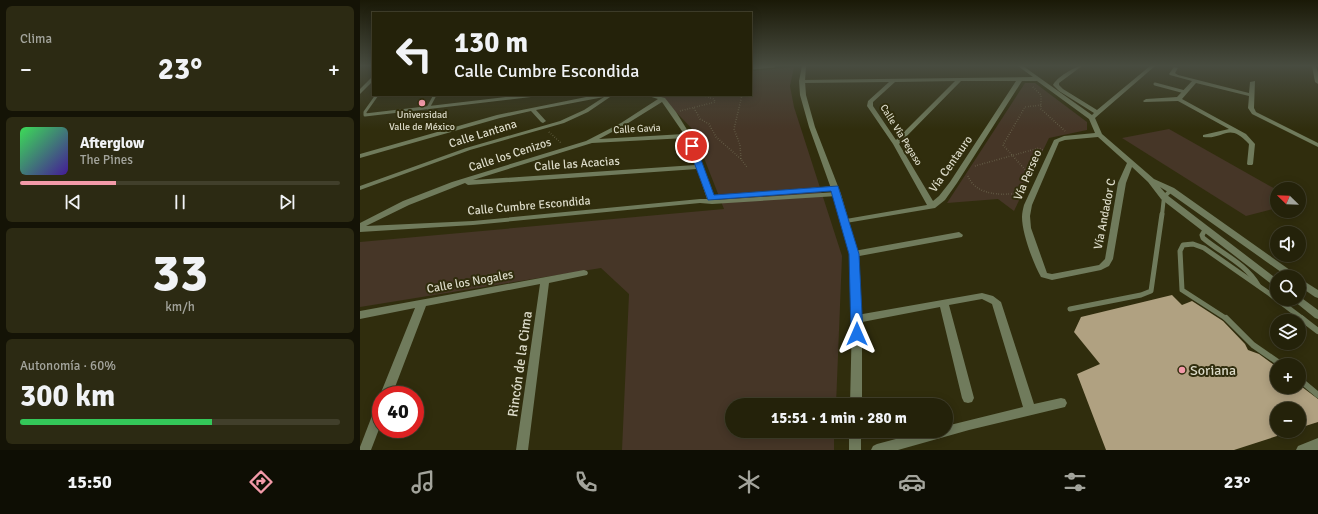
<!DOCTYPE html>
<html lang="es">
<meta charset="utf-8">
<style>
body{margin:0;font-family:Signika,sans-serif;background:#2c2a13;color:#f1f3f6;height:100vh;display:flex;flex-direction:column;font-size:15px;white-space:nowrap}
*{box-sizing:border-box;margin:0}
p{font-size:13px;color:#a3a49c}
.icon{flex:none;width:22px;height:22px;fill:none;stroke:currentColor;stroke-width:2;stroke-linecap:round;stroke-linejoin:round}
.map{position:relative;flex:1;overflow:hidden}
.side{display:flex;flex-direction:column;gap:6px;padding:6px;background:#141306;width:360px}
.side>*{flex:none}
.banner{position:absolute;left:12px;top:12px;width:380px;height:84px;border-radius:0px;box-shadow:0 2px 10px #0003,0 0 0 1px #413f2b;background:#24220a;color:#f1f3f6;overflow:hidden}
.needle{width:26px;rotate:293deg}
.fabs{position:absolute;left:910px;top:182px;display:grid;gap:8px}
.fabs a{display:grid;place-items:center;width:36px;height:36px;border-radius:50%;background:#24220a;box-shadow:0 2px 10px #0003,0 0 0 1px #413f2b;font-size:20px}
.speed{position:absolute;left:12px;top:386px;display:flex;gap:8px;font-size:20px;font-weight:700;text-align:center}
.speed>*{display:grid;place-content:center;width:52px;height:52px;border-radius:50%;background:#24220a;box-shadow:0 2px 10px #0003,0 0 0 1px #413f2b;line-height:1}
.speed .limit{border:6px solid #d22;background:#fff;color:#111}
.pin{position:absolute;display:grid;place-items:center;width:34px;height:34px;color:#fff;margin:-17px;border:2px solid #fff;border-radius:50%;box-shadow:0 1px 4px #0007}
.me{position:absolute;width:44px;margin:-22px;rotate:0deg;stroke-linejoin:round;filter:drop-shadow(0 0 3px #0008)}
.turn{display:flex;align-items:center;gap:14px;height:84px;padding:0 16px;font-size:18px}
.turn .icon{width:52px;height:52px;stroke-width:2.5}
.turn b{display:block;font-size:28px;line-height:34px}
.big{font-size:30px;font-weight:700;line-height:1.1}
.side .tile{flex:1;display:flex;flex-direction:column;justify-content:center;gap:6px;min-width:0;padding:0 14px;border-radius:6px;background:#2c2a13}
.side .dial{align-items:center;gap:0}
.dial b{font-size:52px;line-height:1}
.song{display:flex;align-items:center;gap:12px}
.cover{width:48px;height:48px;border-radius:6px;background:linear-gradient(135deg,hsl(130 70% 55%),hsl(260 70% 35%))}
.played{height:4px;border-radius:2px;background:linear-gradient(90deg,#f39aa9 30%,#413f2b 30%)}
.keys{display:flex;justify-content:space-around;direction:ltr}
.heat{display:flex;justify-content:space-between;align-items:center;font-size:22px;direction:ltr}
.charge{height:6px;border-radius:3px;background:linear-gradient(90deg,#34c759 60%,#413f2b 0)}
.trip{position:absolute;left:365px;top:398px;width:228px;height:40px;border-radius:20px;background:#24220a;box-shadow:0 2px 10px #0003,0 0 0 1px #413f2b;font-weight:700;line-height:40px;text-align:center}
.menu{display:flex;height:64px;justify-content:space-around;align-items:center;background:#0e0e04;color:#a3a49c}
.menu .icon{width:28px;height:28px}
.menu .selected{color:#f39aa9}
.menu b{font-size:18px;color:#f1f3f6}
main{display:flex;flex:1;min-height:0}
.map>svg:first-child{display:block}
.green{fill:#463627}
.building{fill:#b0a181}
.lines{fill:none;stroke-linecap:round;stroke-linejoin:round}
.path{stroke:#747157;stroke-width:1.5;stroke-dasharray:0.5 2;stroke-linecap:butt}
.service-far3{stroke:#707b5c;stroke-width:3}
.service-far2{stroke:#707b5c;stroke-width:4}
.service-far1{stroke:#707b5c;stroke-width:5}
.service{stroke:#707b5c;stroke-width:6}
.minor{fill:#707b5c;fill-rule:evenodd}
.tertiary{fill:#707b5c;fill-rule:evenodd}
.route{fill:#1a73e8;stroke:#114b97}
.poi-dot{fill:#f39aa9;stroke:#302d0d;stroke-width:1.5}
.labels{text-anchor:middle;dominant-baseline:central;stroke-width:4;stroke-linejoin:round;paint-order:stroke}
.far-poi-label{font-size:10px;fill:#dcdbc9;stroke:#302d0d}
.far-street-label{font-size:10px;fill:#dcdbc9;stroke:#302d0d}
.street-label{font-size:12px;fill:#dcdbc9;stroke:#302d0d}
.near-street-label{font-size:14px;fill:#dcdbc9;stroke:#302d0d}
.near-poi-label{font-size:14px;fill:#dcdbc9;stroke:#302d0d;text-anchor:start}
</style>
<main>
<section class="side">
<div class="tile"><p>Clima</p>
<div class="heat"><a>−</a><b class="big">23°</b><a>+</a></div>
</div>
<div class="tile">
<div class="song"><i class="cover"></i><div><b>Afterglow</b><p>The Pines</p></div></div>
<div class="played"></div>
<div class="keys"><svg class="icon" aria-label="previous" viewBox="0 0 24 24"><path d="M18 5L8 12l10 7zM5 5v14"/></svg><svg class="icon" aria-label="pause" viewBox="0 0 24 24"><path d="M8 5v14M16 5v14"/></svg><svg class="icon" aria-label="next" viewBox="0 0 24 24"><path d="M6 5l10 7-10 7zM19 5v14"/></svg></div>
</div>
<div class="tile dial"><b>33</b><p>km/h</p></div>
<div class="tile"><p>Autonomía · 60%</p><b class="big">300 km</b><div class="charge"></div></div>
</section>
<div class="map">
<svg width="958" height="450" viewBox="0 0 958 450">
<rect width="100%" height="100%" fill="#302d0d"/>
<!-- green -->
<g class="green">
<path d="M434,67l-4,19 4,21 48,149 -6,149h-104v26h102v19h-212l7,-156 -28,-26 -241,39v-65l364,-33 -31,-79 -33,-35h91v-24z"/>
<path d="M665,83h10l52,39v8l-38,8 -35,73 -16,-12 -51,4z"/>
<path d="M809,129l108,61v18l-31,8 -124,-78z"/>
</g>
<!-- building -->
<path class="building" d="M812,295l10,10 10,-4 31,20 22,23 3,6 11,4 18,13v20h25l16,12v23l-19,6v-19h-22v27l-43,14h-128l-29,-76 23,-10 -26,-32 7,-15z"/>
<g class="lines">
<!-- path -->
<g class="path">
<path d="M673,87l8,8v14l24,22"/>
<path d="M382,95l-8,34 6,16 1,14 6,8"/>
<path d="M334,108l6,11 9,5 7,13 25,22"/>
<path d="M320,111l35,-9 -1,-3 -13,-4"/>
<path d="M189,132l12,11"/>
<path d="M615,166l64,-18 4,2"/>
<path d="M673,175l-4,-1 -26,-29 22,-38 16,-2"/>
<path d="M608,176c6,16 25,19 41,18 6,0 10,-2 16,-1"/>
</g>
<!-- service-far3 -->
<g class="service-far3">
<path d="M391,68l23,-2"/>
<path d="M795,84l30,8"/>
<path d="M17,95l-12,17v3l170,-20"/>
<path d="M68,108l7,-13"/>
</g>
<!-- service-far2 -->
<path class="service-far2" d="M802,215l2,-18 7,-7"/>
<!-- service-far1 -->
<g class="service-far1">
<path d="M845,230l-3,5 1,3c18,15 43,26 55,47"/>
<path d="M710,309l71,-14 10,-4 11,-77"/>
<path d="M867,319l-45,-29 -2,-39 3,-6 10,-1 11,4 66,46 33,25"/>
</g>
<!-- service -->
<g class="service">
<path d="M866,318l27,27 29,20"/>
<path d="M941,318l17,13"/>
<path d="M939,379l19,16"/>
</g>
<!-- minor -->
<g class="minor">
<path d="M658,66h5l69,49 2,-2 -35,-22 -6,-6c3,-7 22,-19 29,-19l-23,17v2l4,4 34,21 53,-44h5l-60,52 7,16 52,45 20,9 123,87 2,2h-11l-120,-85 -8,-5 7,8 110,84v8l-3,-1 -113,-87 -13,-17 -16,-15 -6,16 -13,76 -4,7 -8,4 -49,10 -11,-3c-8,-14 -19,-44 -19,-60 0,-4 1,-8 2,-12l30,-65 10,-4 31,-3 -6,-14 -52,-38h-15l-65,102 -12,17 -10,8 -89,15h-3l-1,-2 4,-2 81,-14 -34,-61 -26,-38 1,-5 21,-19 -87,1 -3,-2 1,-1 233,-3zM595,81l-59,59 -23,-34v-4l22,-20zM601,81h55l-66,101 -11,14 -6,5 -34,-57zM738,137l29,26 -9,20 -13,76 -6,6 -47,9 -5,-1 -16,-45 -1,-12 2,-11 27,-63 6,-2z"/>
<path d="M952,66h4l2,6v12l-3,-2z"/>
<path d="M814,67l4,1 -3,5 3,2 71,18 1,-11 5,-1 -1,27 2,4 62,31v4l-66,-33 -4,-6 1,-12 -53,-13 -14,16 64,35 9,10 -2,20 -1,1h-4l-1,-1 2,-20c-21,-23 -24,-4 -46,-7v-2l26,-6 -51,-28 -34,1 -1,-1 3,-2 31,-2 15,-16 -22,-6 -1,-1z"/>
<path d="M236,95h17l-25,17 -24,11 -94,27 -110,40v-4l106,-38 94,-27 24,-11 20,-13 -68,13 10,11 -3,2 -2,-1 -10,-11 -31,7 -140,40v-4l137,-39z"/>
<path d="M285,95h9l11,3 11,14 15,24 24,64 122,-8 4,2 -4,2 -125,8 -12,-1 -227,22 -113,7v-9l43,-22 49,-19 134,-41 35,-18 37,-24zM302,102l22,32 -85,5 26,-14zM326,138l9,27 -222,15 119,-37zM337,169l10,30h-7l-227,22 -107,5 43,-21 56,-22 3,2z"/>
<path d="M475,186l4,2 -1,2 -78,6 -4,-2 4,-2z"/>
<path d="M599,232l4,3 -1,2 -108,20 -4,-3 4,-3z"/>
<path d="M224,270l3,1 1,2 -1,2 -38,8 -21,167h-12l24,-166 -114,22 -34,89h-11v1l-1,-1 35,-87 -55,11v-8z"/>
<path d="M939,278l19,12v8l-3,-1 -16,-11z"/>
<path d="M622,293l11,3 8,6 33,102 27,-6 4,1 2,4 -2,4 -96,23 -71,20h-27l2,-4 4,-2 49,-13h20v-5l77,-19 -31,-103 -10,-5 -33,6 25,93 -2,4 -4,1 -4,-1 -2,-4 -22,-91 -83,16 -3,-1 -2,-3 2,-3 3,-1z"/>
<path d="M939,296l19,14v9l-3,-1 -21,-17 -2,-2h7z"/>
<path d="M21,403v21l-10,26h-11v-3l15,-39 2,-4z"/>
<path d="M958,438v12h-22l2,-4z"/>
</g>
<!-- tertiary -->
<g class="tertiary">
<path d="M442,66h4l-1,15 1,14 9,32 26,67 17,60 4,65v86h-12l2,-86 -2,-65 -17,-60 -24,-67 -9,-32 -1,-14z"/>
<path d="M13,76v5l-13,13v-5z"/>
<rect x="489" y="431" width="12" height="19"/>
</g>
</g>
<!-- sky -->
<linearGradient id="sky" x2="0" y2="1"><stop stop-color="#1a1907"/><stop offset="0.51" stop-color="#484c40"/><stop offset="1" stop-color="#484c40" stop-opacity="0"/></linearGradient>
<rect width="958" height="129" fill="url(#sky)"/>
<!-- route -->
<path class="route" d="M332,144l4,2 18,49 124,-9 21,68 4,80 -2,3 -4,1 -4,-1 -2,-3 -2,-80 -18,-63 -123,9 -20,-54z"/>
<!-- markers -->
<g class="poi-dot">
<circle cx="62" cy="103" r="4"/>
<circle cx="822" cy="370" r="4"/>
</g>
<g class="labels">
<!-- far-poi labels -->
<g class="far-poi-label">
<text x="62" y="115">Universidad<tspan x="62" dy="12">Valle de México</tspan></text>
</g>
<!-- far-street labels -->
<g class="far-street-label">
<text transform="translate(277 129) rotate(-3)">Calle Gavia</text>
<text transform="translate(541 135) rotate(58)">Calle Vía Pegaso</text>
</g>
<!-- street labels -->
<g class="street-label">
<text transform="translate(123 134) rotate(-17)">Calle Lantana</text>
<text transform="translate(150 155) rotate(-18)">Calle los Cenizos</text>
<text transform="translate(217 164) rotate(-4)">Calle las Acacias</text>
<text transform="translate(591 164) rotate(-55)">Vía Centauro</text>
<text transform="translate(668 175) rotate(-67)">Vía Perseo</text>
<text transform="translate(169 206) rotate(-5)">Calle Cumbre Escondida</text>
<text transform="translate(745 214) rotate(-79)">Vía Andador C</text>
<text transform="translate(110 282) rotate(-10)">Calle los Nogales</text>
</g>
<!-- near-street labels -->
<g class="near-street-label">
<text transform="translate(160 364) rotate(-82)">Rincón de la Cima</text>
</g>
<!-- near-poi labels -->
<g class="near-poi-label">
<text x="830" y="370">Soriana</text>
</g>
</g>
</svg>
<div class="fabs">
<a><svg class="needle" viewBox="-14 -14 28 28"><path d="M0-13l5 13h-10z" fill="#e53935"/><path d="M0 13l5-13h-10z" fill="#a3a49c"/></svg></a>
<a><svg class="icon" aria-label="sound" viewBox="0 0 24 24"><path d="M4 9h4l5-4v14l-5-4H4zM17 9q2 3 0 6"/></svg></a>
<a><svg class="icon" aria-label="search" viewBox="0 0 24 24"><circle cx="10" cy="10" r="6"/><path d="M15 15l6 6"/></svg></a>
<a><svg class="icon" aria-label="layers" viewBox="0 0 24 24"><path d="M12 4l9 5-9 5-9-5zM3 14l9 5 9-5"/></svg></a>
<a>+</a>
<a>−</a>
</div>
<div class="speed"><div class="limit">40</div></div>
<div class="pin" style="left:332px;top:146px;background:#d93025"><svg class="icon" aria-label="arrive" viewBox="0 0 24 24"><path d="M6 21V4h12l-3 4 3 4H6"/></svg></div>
<svg class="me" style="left:497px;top:334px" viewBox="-20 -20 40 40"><path d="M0-17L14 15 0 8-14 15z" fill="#1a73e8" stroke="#fff" stroke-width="4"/></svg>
<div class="trip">15:51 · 1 min · 280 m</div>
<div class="banner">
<div class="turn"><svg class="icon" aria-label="left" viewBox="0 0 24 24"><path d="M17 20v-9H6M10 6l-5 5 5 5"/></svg><div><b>130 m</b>Calle Cumbre Escondida</div></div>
</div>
</div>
</main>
<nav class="menu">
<b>15:50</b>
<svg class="icon selected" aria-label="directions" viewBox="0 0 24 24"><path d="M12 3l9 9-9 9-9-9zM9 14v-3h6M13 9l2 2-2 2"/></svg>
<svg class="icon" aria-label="music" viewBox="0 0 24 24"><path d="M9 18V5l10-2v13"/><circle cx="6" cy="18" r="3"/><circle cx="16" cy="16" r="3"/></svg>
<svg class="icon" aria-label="phone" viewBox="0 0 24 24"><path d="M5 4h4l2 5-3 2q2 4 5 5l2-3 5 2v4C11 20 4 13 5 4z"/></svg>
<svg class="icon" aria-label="climate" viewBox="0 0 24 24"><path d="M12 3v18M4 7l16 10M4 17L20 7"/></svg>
<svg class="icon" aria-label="car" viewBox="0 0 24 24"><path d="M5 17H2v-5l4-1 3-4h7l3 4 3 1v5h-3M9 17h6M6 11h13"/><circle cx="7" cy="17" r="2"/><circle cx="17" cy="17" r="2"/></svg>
<svg class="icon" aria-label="filters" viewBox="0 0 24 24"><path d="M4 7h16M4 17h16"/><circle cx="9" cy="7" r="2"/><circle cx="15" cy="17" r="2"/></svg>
<b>23°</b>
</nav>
